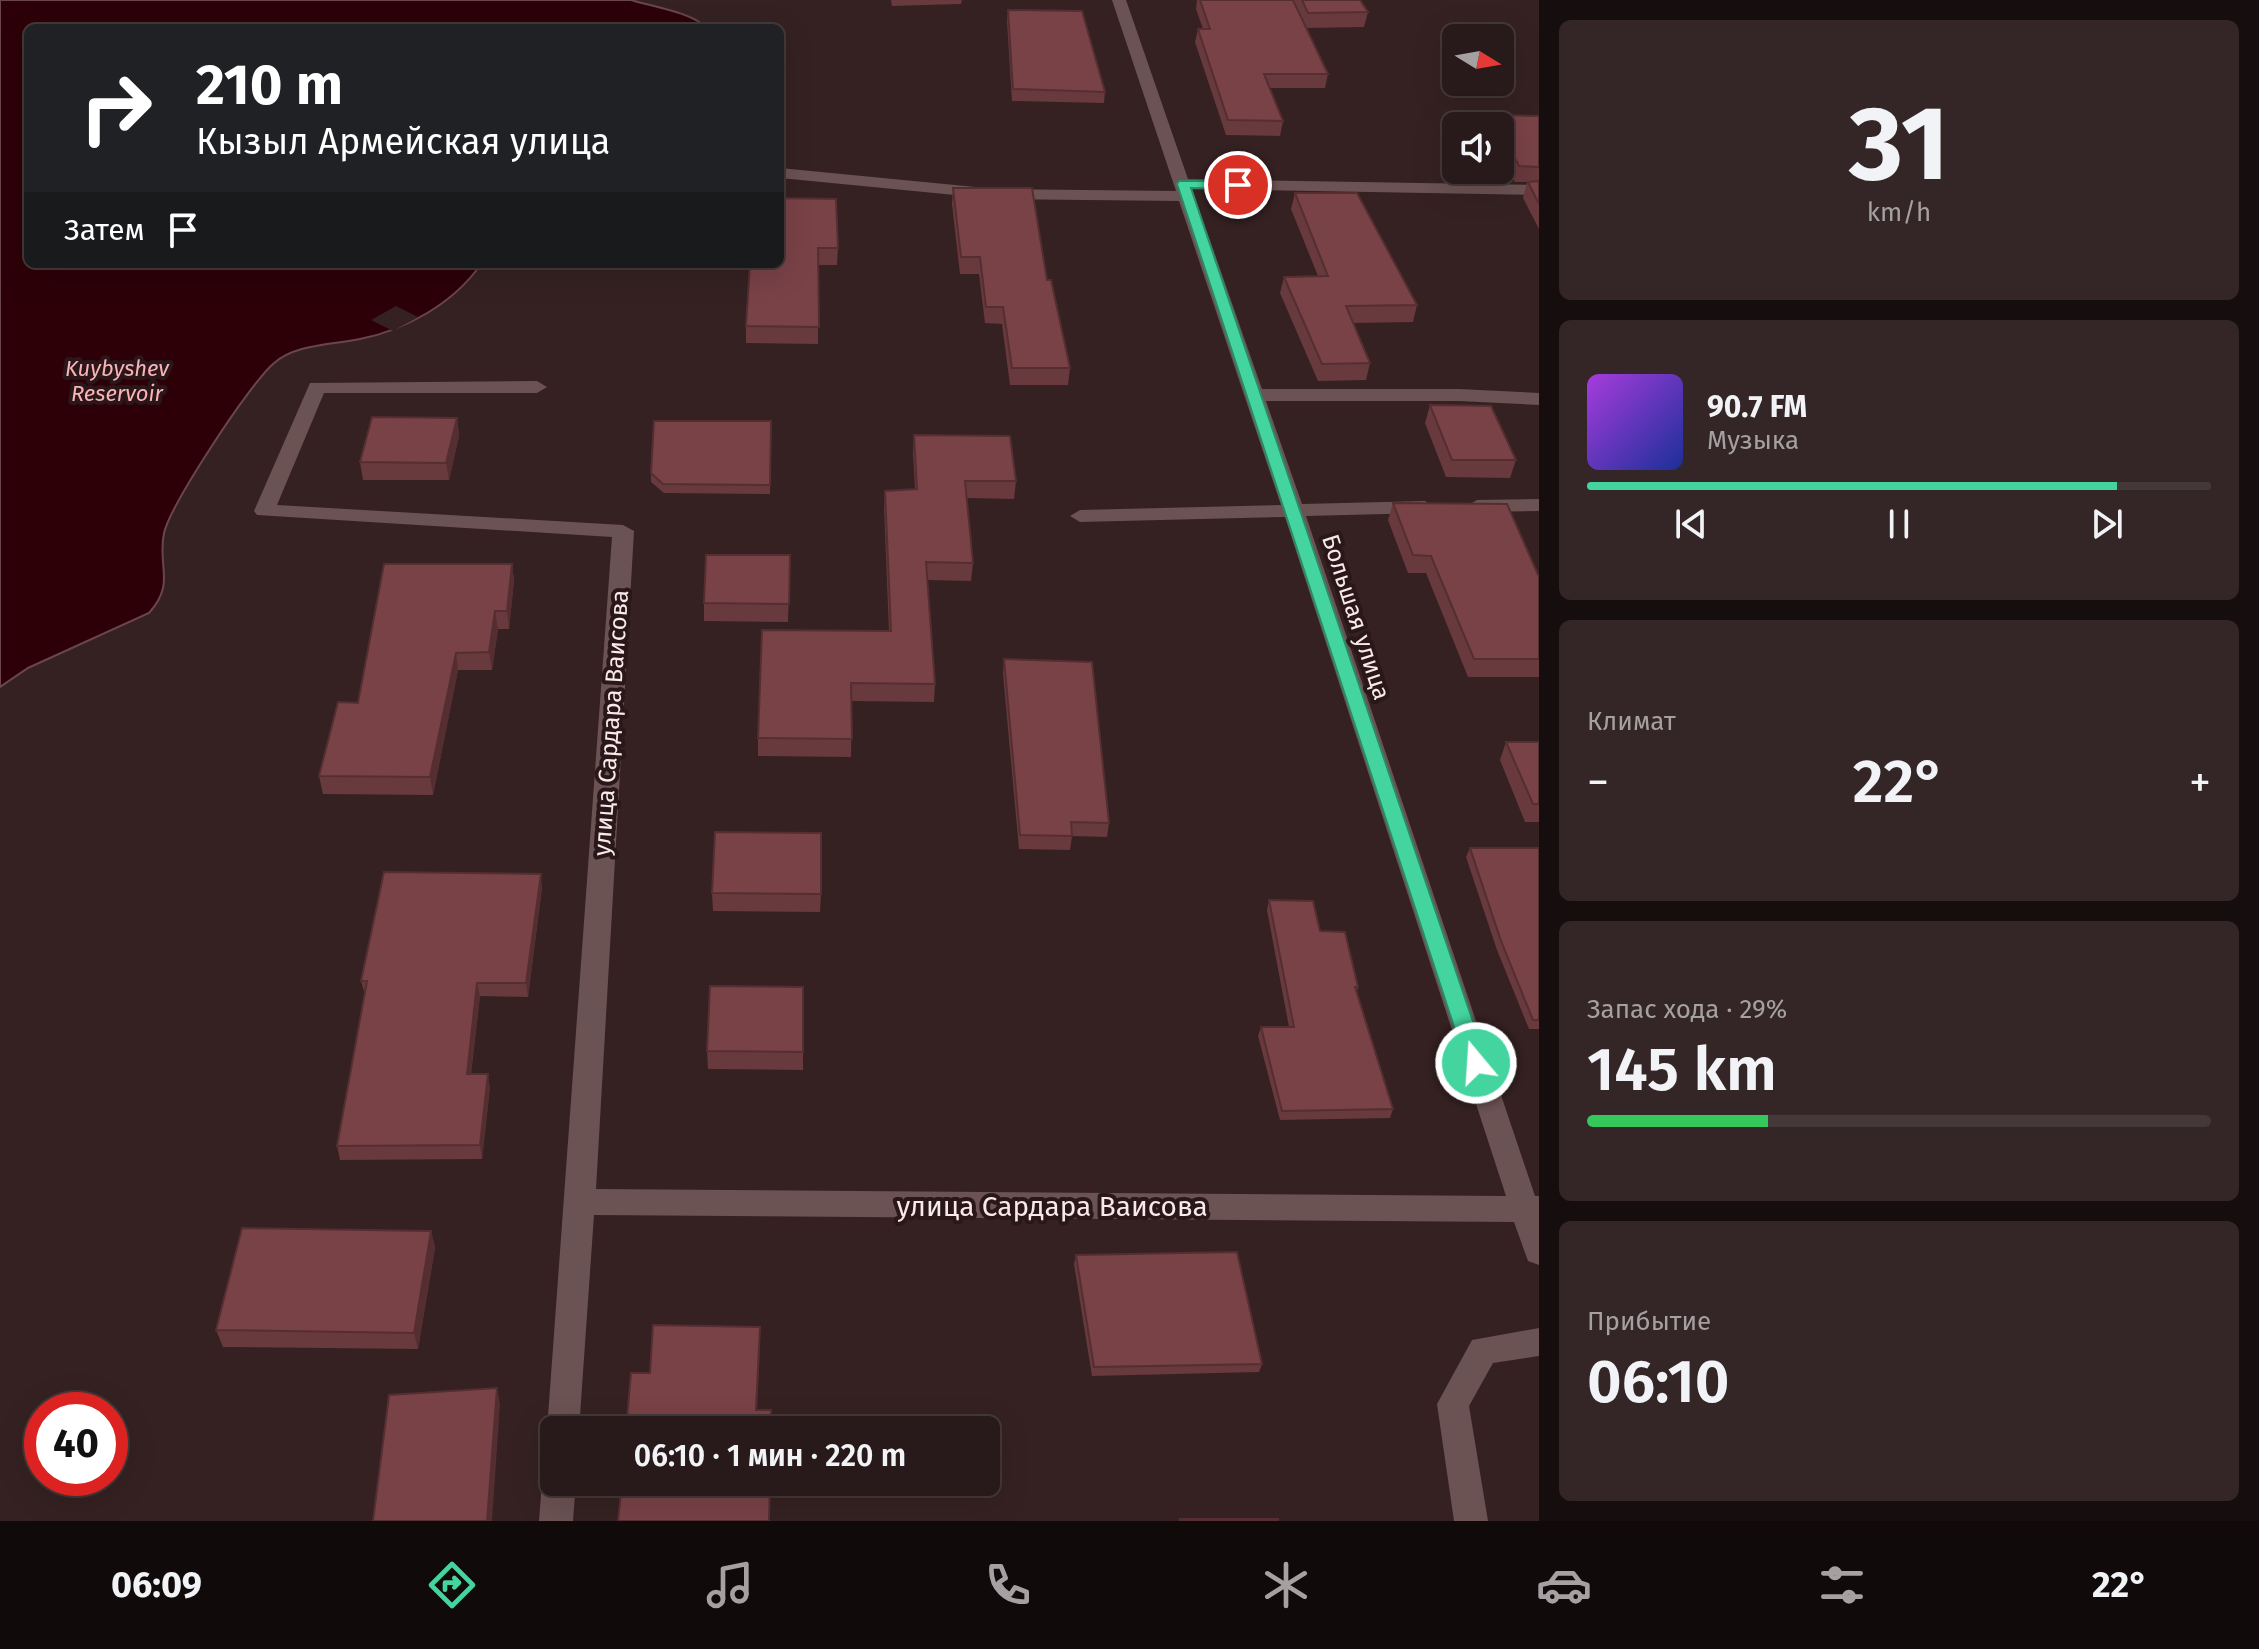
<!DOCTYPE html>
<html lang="ru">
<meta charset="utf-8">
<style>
body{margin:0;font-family:"Fira Sans",sans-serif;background:#342627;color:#f1f3f6;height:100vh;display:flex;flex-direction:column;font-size:30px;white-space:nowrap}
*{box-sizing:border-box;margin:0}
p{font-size:26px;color:#a5a0a2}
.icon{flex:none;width:44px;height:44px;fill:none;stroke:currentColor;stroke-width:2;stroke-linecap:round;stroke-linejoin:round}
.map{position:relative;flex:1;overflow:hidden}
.details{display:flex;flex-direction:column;gap:20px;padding:20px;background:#160e0e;width:720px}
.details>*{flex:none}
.top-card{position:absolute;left:24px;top:24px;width:760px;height:244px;border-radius:12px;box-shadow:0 8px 32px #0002,0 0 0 2px #443839;background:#202124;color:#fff;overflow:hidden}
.needle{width:52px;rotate:101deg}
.tools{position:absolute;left:1442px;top:24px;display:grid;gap:16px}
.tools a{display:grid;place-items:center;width:72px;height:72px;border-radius:12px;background:#28191a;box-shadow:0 8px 32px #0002,0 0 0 2px #443839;font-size:40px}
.speed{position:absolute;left:24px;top:1392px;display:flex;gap:16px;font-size:40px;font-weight:700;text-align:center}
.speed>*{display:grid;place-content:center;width:104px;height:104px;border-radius:50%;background:#28191a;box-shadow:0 8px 32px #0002,0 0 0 2px #443839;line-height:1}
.speed .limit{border:12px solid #d22;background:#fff;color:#111}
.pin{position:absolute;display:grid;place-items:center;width:68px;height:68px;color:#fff;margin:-34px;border:4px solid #fff;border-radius:50%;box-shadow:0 2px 8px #0007}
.me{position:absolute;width:88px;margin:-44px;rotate:342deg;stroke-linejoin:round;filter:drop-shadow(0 0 6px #0008)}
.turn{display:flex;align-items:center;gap:28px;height:168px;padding:0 40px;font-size:36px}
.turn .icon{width:104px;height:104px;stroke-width:2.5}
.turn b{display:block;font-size:56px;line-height:68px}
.then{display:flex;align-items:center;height:76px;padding:0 40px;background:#0003;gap:16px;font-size:30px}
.big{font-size:60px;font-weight:600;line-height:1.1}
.details .card{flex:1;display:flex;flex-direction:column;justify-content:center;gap:12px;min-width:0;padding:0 28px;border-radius:12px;background:#342627}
.details .dial{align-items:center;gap:0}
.dial b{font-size:104px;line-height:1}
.song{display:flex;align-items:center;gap:24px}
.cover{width:96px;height:96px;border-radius:12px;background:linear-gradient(135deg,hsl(280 70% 55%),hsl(230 70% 35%))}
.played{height:8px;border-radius:4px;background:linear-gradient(90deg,#43d4a0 85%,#443839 85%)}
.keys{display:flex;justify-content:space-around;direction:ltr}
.heat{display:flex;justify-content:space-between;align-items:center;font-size:44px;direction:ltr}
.charge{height:12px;border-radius:6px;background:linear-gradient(90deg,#34c759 29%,#443839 0)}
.trip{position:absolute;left:540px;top:1416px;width:460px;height:80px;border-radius:12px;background:#28191a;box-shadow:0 8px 32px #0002,0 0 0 2px #443839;font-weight:600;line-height:80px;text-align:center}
.tab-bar{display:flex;height:128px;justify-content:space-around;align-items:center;background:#100a0a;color:#a5a0a2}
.tab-bar .icon{width:56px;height:56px}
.tab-bar .on{color:#43d4a0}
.tab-bar b{font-size:36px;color:#f1f3f6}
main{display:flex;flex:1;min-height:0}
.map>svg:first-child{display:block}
.water{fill:#2d0008;stroke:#6a464c;stroke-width:2}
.pier{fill:#352122}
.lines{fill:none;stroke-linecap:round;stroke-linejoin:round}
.minor{fill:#6b5253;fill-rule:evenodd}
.wall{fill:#68393d}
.shaded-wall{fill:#552e32}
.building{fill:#794247;stroke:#552e32;stroke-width:2}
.route{fill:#43d4a0;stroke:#2c8a68;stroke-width:2}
.labels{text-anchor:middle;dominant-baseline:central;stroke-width:8;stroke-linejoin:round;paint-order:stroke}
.far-water-label{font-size:22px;font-style:italic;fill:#fbb3b8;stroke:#2a1719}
.street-label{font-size:24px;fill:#f8e9ea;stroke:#2a1719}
.near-street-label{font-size:28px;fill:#f8e9ea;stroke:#2a1719}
</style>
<main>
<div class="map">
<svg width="1539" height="1521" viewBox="0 0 1539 1521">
<rect width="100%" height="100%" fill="#352122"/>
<!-- water -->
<path class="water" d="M0,0h631c19,6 64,13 75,28h-678v236h453c-27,39 -75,66 -121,75 -28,6 -66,5 -87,25 -24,21 -102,140 -109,169 -7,34 12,50 -15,80l-121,55 -28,19z"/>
<!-- pier -->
<path class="pier" d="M396,306l22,11 -25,14 -22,-11z"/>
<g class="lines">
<!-- minor -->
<g class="minor">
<path d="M1112,0h14l62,179 351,6v10l-347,-6 70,200h197l80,4v12l-80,-4h-193l36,103 123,-3 10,6 -10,6 -119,3 229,680h4v69l-11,-4 -14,-39 -920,-7 -15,215h-25v12l-7,-12 65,-893 -355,-22 -3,-4 56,-128 227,-2 10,6 -10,6h-213l-47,112 346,20 11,6 -38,658 910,7 -221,-679 -205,5 -10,-6 10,-6 201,-5 -102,-304 -183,-2 -216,-21v-10l216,21 180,2z"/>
<path d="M1539,499v12l-62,1 -10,-6 10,-6z"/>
<path d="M1539,1328v28l-46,7 -24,43 19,115h-34l-17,-117 35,-64z"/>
<path d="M554,1468v14h22l-3,39h-34l3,-39 5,-11z"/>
</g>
</g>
<!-- wall -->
<g class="wall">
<path d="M891,0h71l-1,4 -69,2z"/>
<path d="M1197,0h163l8,12 -4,15 -58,1 22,46 -3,14h-56l14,33 -3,15 -54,-1 -31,-93 3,-13h5l-7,-20z"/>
<path d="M1008,10l97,82 -1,11 -92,-2 -5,-80z"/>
<path d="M1494,115l45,1v113l-16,-31 4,-16h-12l-15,-30v-26h-9z"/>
<path d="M953,188l94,92 23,88 -2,17h-58l-8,-61 -17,-1 -6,-49h-19l-8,-70z"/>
<path d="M1295,193l122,112 -4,17 -60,1 17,40 -4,17 -48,1 -38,-88 4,-16 34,-1 -27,-67z"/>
<path d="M780,198l58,50 -1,17h-19v79l-72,-1v-17z"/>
<path d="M1430,405l86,55 -6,18 -64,-1 -21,-54z"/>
<path d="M457,418l2,18 -10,44h-86l-3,-18z"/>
<path d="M771,421l-1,73 -106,-1 -13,-11v-9z"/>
<path d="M914,435l102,46 -2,18 -47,-1 6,65 -2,18 -44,-1 8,104 -1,18 -82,-1 -1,56 -93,-1v-18l131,-107 -5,-123 1,-17 30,-2 -2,-36z"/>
<path d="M1393,503l146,74v100h-71l-42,-104h-18l-20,-53z"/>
<path d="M790,555l-2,67 -84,-1v-18z"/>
<path d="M512,564l2,17 -5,48h-11l-6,41h-34l-25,125 -110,-1 -4,-18 39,-73z"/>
<path d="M1004,659l105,164 -2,14 -35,-1 -2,14 -51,-1 -16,-175z"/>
<path d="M1506,742h33v80h-14l-25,-62z"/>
<path d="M1470,848h69v181h-10l-32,-79 -31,-93z"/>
<path d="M542,888l-14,109 -48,-1 -9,78 19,13 -8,72 -142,1 -3,-14 28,-151 -4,-14z"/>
<path d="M712,893l109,1 -1,18 -107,-1z"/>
<path d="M1269,900l51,31 38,56 -1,4 36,118 -3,9 -110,2 -22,-84 3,-9h28l-22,-117z"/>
<path d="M803,987v83l-95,-1 -1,-18z"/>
<path d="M431,1231l4,17 -17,101 -195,-2 -7,-17z"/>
<path d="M1076,1255l186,109 -3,8 -167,4 -18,-112z"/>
</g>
<!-- shaded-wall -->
<g class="shaded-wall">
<path d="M457,418l2,18 -10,44 -3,-17z"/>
<path d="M512,564l2,17 -5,48 -2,-18z"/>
<path d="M495,611l3,18 -6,41 -3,-18z"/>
<path d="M456,653l2,17 -25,125 -3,-18z"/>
<path d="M541,874l1,14 -14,109 -2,-14z"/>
<path d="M477,983l3,13 -11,91 -2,-13z"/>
<path d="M488,1074l2,13 -8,72 -2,-14z"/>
<path d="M431,1231l4,17 -17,101 -4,-16z"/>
<path d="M760,1327v20l-4,83v-20z"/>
<path d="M497,1388l3,16 -8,117h-5z"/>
</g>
<!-- building -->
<g class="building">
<path d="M1200,0h93l35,74h-64l19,47 -55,-1 -30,-91h12z"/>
<path d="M1302,0h58l8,12 -60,1z"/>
<path d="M1008,10l74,1 23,81 -92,-3z"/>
<path d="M1494,115l45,1v51l-20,-1z"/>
<path d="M1539,181v23l-11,-22z"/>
<path d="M953,188h79l15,92h4l19,88h-58l-9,-61h-17l-6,-50h-19z"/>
<path d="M1295,193h62l60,112 -71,1 24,57 -48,1 -38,-87 44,-1z"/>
<path d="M780,198l56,1 2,49h-20l1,79 -73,-1 4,-62h30z"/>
<path d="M1430,405l61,1 25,54h-64z"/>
<path d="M372,417l85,1 -11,45 -86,-1z"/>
<path d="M654,421h117l-1,64 -107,-1 -12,-11z"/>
<path d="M914,435l96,1 6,45h-51l8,82 -47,-1 9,122 -84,-1 1,56 -94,-1 4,-108 129,1 -6,-140 32,-2z"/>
<path d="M1393,503l114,1 32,73v82h-65l-43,-103 -18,-1z"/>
<path d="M706,555h84l-1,49 -85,-1z"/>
<path d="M384,564h128l-5,47h-12l-6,41 -33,1 -26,124 -111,-1 19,-74 20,1z"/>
<path d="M1004,659l88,3 17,161 -38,-1 1,14 -52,-1z"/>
<path d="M1506,742h33v62h-6z"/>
<path d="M715,832l106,1v61l-109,-1z"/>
<path d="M1470,848h69v172h-6l-32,-79z"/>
<path d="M384,872l157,2 -15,109h-49l-10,91h21l-8,71 -143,1 30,-165h-6z"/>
<path d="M1269,900l44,1 7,30 25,1 13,55h-3l38,122 -111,2 -21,-84h33z"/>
<path d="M710,986l93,1v65l-96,-1z"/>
<path d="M242,1228l189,3 -17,102 -198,-3z"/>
<path d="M1237,1252l25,112 -168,3 -18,-112z"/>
<path d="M653,1325l107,2 -4,83h15v20h-145l5,-57h19z"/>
<path d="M497,1388l-10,133h-114l16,-126z"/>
<path d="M622,1482h148l-1,39h-151z"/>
<rect x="1180" y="1519" width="98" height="2"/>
</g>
<!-- route -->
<path class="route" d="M1179,181h59l6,4 -6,4 -47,-1 296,875 -3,6 -8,3 -7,-3 -3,-6 -289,-879z"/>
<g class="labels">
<!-- far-water labels -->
<g class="far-water-label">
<text x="117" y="368">Kuybyshev<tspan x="117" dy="25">Reservoir</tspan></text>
</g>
<!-- street labels -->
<g class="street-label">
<text transform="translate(1356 617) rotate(72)">Большая улица</text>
<text transform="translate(611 723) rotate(-86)">улица Сардара Ваисова</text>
</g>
<!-- near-street labels -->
<g class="near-street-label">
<text x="1052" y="1206">улица Сардара Ваисова</text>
</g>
</g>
</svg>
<div class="tools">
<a><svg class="needle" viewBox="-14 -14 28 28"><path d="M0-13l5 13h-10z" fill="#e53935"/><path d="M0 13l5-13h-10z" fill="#a5a0a2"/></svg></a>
<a><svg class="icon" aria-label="sound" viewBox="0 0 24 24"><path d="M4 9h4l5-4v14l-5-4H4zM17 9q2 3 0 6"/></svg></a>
</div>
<div class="speed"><div class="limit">40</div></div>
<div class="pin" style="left:1238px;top:185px;background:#d93025"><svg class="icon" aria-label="arrive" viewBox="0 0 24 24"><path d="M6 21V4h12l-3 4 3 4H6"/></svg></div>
<svg class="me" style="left:1476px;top:1063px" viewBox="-20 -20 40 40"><circle r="17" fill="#43d4a0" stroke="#fff" stroke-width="3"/><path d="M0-11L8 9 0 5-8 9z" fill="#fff"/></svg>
<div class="trip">06:10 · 1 мин · 220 m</div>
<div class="top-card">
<div class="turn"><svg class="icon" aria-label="right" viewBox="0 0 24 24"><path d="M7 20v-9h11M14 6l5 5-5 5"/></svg><div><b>210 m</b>Кызыл Армейская улица</div></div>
<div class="then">Затем<svg class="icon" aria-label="arrive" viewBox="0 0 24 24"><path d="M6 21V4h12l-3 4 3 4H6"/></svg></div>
</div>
</div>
<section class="details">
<div class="card dial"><b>31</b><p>km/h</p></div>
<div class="card">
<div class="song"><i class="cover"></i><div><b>90.7 FM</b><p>Музыка</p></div></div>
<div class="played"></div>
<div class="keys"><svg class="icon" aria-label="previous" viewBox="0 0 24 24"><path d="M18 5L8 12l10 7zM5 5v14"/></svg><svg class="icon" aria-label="pause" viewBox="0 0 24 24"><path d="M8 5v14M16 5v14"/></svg><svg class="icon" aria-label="next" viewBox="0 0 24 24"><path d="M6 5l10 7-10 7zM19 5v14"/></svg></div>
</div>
<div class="card"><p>Климат</p>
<div class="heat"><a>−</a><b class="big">22°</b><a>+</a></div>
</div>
<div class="card"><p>Запас хода · 29%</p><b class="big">145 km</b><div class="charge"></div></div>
<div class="card"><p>Прибытие</p><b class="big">06:10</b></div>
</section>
</main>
<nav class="tab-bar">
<b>06:09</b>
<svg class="icon on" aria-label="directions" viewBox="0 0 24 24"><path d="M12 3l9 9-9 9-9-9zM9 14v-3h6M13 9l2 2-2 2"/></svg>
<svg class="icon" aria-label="music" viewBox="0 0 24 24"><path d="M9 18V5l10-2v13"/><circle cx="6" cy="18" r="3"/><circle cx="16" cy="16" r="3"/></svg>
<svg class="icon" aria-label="phone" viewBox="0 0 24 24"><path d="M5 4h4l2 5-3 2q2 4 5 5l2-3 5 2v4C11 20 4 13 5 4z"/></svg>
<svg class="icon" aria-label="climate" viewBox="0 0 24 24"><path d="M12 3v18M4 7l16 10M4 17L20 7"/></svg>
<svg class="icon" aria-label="car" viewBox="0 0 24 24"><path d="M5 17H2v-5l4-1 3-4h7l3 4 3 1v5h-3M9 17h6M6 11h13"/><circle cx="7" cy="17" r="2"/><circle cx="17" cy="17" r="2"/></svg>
<svg class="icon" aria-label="filters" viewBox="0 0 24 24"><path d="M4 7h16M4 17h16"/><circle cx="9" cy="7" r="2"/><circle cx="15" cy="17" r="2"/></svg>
<b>22°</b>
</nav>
